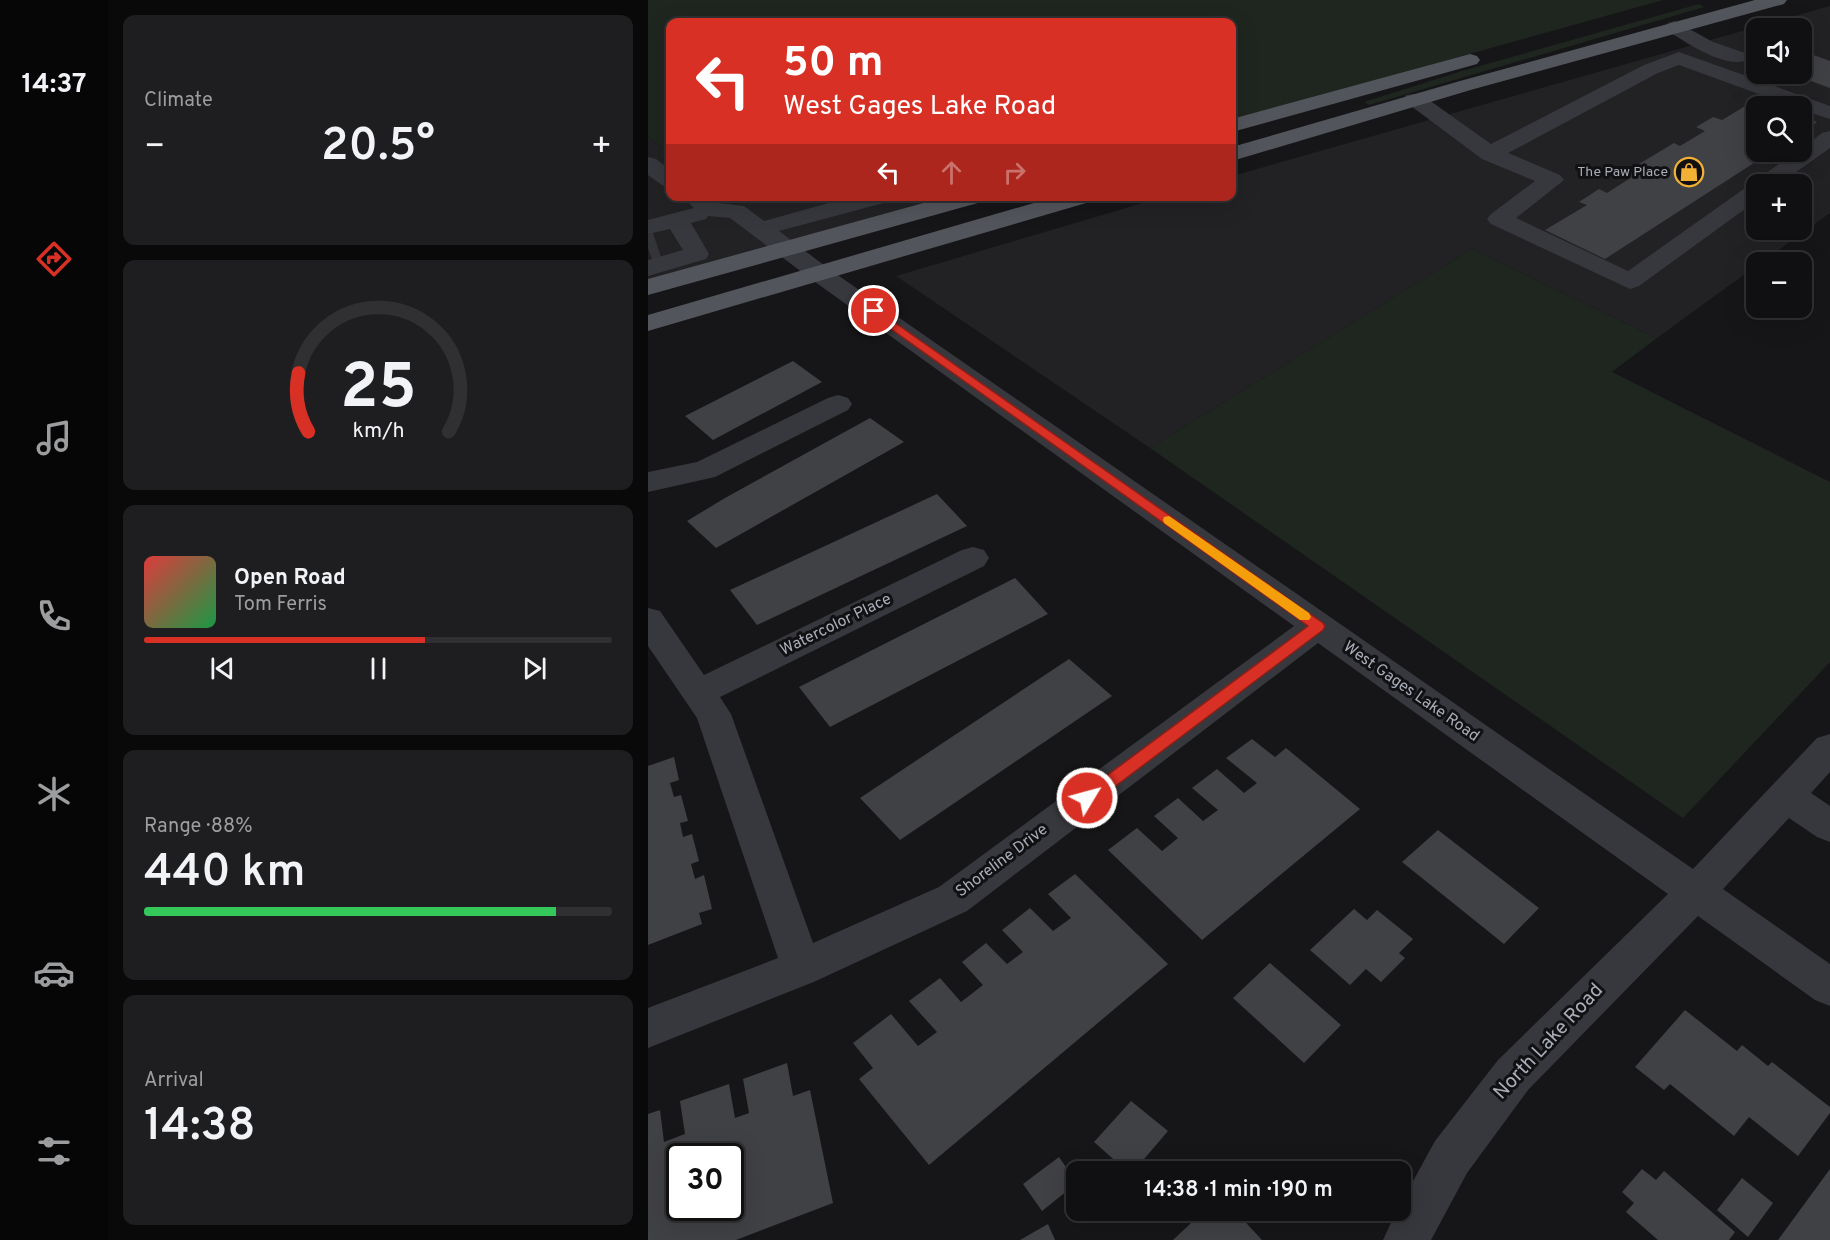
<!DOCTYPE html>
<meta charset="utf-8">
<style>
body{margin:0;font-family:Overpass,sans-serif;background:#1e1e20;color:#f1f3f6;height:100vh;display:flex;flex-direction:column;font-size:22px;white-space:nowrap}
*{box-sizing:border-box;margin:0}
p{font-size:20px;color:#9c9d9f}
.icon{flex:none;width:33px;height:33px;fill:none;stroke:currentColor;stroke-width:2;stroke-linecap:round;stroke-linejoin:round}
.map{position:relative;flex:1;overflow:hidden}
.drawer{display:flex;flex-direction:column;gap:15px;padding:15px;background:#09090a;width:540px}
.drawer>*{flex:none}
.banner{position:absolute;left:18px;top:18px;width:570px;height:183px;border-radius:12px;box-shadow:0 6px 24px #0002,0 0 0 2px #303032;background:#d93025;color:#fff;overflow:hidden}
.controls{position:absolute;left:1098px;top:18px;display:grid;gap:12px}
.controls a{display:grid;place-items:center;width:66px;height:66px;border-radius:12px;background:#101012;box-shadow:0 6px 24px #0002,0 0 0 2px #303032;font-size:30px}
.speed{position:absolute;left:18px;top:1143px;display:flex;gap:12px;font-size:30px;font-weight:700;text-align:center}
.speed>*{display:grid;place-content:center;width:78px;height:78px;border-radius:50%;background:#101012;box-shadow:0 6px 24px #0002,0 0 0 2px #303032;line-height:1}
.speed .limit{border:3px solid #111;border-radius:9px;background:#fff;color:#111}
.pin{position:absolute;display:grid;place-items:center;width:51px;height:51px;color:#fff;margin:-26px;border:3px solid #fff;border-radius:50%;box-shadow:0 2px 6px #0007}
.me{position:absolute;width:66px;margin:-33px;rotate:53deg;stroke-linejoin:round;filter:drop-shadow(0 0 4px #0008)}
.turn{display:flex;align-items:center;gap:21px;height:126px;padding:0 18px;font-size:27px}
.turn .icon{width:78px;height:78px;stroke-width:2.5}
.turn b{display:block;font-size:42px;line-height:51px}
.lanes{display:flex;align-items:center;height:57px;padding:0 18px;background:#0003;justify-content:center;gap:30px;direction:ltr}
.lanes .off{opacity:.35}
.big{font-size:45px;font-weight:600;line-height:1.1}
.drawer .widget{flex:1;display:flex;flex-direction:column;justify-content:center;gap:9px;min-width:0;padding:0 21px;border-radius:12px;background:#1e1e20}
.drawer .dial{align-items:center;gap:0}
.dial svg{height:156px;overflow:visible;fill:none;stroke:#303032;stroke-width:7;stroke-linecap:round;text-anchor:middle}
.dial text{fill:#f1f3f6;stroke:none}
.song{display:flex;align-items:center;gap:18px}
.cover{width:72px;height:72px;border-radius:9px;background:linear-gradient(135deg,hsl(0 70% 55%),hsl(140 70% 35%))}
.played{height:6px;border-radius:3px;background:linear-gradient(90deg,#d93025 60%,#303032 60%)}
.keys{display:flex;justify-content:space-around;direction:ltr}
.heat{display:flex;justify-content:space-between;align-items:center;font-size:33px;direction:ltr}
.charge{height:9px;border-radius:4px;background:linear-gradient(90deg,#34c759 88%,#303032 0)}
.trip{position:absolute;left:418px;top:1161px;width:345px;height:60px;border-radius:12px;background:#101012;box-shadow:0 6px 24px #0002,0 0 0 2px #303032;font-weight:600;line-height:60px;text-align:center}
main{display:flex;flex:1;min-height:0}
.menu{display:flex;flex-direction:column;width:108px;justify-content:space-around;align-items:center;background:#060607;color:#9c9d9f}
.menu .icon{width:42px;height:42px}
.menu .current{color:#d93025}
.menu b{font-size:27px;color:#f1f3f6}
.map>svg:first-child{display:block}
.built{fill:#222225;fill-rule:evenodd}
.green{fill:#1e261f}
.building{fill:#404145;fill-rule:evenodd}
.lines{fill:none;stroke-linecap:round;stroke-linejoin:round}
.minor-tunnel{stroke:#333438;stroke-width:27;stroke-dasharray:27 14;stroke-linecap:butt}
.minor{fill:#37383d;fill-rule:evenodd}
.major{fill:#53555c;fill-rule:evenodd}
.route{fill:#d93025;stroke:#8d1f18;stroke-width:1.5}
.slow{fill:#f59e0b}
.labels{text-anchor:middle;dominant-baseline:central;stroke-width:6;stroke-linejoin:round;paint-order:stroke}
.far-poi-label{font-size:14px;fill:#a8adb8;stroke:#111113;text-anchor:end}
.street-label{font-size:16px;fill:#a8adb8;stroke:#111113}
.near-street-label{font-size:20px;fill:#a8adb8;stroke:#111113}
</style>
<main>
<nav class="menu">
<b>14:37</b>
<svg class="icon current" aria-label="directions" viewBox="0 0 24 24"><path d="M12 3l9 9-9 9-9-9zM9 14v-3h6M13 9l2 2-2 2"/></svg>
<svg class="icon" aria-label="music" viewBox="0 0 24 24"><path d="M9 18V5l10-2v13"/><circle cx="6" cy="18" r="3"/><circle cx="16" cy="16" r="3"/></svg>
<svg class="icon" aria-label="phone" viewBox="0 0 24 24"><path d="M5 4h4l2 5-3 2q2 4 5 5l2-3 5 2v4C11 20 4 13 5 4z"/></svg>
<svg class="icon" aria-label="climate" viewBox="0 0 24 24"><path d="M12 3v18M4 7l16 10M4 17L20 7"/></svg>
<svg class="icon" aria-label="car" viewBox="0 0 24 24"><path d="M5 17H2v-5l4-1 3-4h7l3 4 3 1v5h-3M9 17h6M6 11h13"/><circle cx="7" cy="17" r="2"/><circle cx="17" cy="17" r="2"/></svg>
<svg class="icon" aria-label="filters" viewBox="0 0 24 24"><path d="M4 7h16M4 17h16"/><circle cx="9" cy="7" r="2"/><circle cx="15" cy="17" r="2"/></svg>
</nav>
<section class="drawer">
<div class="widget"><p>Climate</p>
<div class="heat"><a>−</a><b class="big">20.5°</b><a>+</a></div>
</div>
<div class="widget dial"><svg viewBox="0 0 100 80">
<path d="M14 69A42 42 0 1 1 86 69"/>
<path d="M14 69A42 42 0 0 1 9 39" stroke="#d93025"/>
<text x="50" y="56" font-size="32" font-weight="700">25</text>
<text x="50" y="72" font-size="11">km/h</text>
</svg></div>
<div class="widget">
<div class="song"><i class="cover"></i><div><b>Open Road</b><p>Tom Ferris</p></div></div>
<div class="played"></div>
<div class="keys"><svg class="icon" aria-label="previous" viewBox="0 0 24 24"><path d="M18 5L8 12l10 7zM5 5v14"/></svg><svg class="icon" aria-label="pause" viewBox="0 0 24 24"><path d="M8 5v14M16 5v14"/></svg><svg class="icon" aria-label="next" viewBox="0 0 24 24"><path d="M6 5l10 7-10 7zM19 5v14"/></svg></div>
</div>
<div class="widget"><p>Range · 88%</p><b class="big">440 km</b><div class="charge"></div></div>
<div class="widget"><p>Arrival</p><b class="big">14:38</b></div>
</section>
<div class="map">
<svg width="1182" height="1240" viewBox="0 0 1182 1240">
<rect width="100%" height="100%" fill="#161618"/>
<!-- built -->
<g class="built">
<path d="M1182,6v207l-68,49h-6v4l-99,72 -185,-89 -322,199 -254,-172 267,-79 69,-1v-20zM1108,28h46v46h-46zM1108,106h46v46h-46zM1108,184h46v46h-46z"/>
<path d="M0,137l19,14 3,-1v46l289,1 -311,88z"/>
</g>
<!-- green -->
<g class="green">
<path d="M0,0h1015l-431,120v-98h-562v128l-3,1 -19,-14z"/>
<path d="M1051,4l5,3 -335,98 -5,-3 98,-31z"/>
<path d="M824,249l185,89 -45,34 218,110v180l-147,156 -533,-370z"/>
</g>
<!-- building -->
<g class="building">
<path d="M1154,51l28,10v27l-38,-14h10z"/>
<path d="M1109,99l20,7h-21v46h15l-166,107 -60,-29 42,-25 -8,-3 20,-13 8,4 25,-16 -8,-4 50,-30 6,3 25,-15 -9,-4 17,-10 9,3z"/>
<path d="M1154,116l15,6 -15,10z"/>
<path d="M145,361l29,21 -109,58 -28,-24z"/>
<path d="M222,418l34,24 -188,106 -29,-27 38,-23z"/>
<path d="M289,494l30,32 -210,99 -27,-35z"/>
<path d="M367,578l33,36 -218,113 -31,-40z"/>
<path d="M421,659l43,37 -212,144 -40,-42z"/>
<path d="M604,739l23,18 11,-9 74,61 -158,131 -94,-90 29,-22 25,23 16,-13 -24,-22 24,-18 25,23 15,-11 -26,-22 25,-19 27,24 13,-10 -31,-25z"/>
<path d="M26,757l5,23 -9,3 4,14 7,-2 7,26 -8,2 3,14 9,-3 7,27 -8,3 4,15 9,-4 8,34 -13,4 3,11 -54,21v-179z"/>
<path d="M790,830l101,78 -35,36 -102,-82z"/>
<path d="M427,874l93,90 -239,201 -70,-86 14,-11 -20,-25 38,-29 27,32 19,-14 -28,-31 31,-23 21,24 22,-17 -21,-23 24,-19 21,21 16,-12 -21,-22 28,-22 23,23 18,-13 -23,-24z"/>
<path d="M706,909l13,11 10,-10 36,29 -14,14 6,5 -24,24 -15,-13 -16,16 -40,-35z"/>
<path d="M622,963l71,62 -37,38 -71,-65z"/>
<path d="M1037,1010l52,41 5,-6 26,21 4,-4 58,45v6l-32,43 -49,-39 -15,19 -64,-52 -6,6 -29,-23z"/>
<path d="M139,1063l6,33 17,-6 23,113 -97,37h-88v-126l12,-4 4,32 21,-8 -5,-33 49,-17 6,34 14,-5 -6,-34zM32,1156h50v52h-50z"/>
<path d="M483,1101l37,30 -35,41h-5l-34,-30z"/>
<path d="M411,1157l18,26 -35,28 -19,-27z"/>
<path d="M994,1169l14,11 8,-9 71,61 -6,8h-71l-32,-28 8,-9 -12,-11z"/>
<path d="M1182,1169v71h-52z"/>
<path d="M1094,1178l31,25 -25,34 -31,-27z"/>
<path d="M557,1210h22l4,5 4,-4 27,29h-89z"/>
<path d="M400,1224l7,16h-35z"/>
</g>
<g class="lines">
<!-- minor-tunnel -->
<path class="minor-tunnel" d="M0,248l9,-3"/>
<!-- minor -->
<g class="minor">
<path d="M1027,21l38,21 32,11 3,4 -3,4c-23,6 -58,-18 -77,-30l-3,-4 3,-4z"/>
<path d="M1031,52l151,54v13l-28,-9v-4h-10l-113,-41 -21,8 -150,80 52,22 4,5 -48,38 112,53 168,-119h6v-4l20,-15 8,-2v17l-51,36h-23v17l-117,85 -9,3 -139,-65 -4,-5 4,-5 44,-33 -53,-22 -79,-59 3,-5 8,-1 8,1 69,49 153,-79z"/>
<path d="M0,157l8,2 14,11v17l-8,-2 -14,-10z"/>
<path d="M34,196h27l9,7 26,3 20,15 90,-25h40l-3,5 -112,30 50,38 864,600 124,-131 13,-4v38l-19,21 19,13v36l-13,-5 -28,-19 -66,71 107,75v42l-15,-6 -117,-84 -170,174 -61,83 -36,67h-48l14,-30h4v-7l34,-62 63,-81 170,-166 -350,-251 -351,268 -151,70 -168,67v-40l130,-50 -81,-240 -49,-72v-38l12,3 44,64 258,-125 11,-3 11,3 5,8 -5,8 -264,131 11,17 82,229 126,-56 355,-261 -483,-347 -81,-61 -22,-2 -2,3 -15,4 18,31 -3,5 -58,17v-16l35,-10 -13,-21 -22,5v-14l46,-12z"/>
<path d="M190,395l10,3 4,6 -4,6 -133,67 -67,15v-20l49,-10 131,-64z"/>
</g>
<!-- major -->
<g class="major">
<path d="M1107,0h32l-3,4 -310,85 -242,72v-14l228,-66z"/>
<path d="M822,54l7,2 3,4 -3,4 -245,68v-13z"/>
<path d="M301,196h39l-3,5 -337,94v-16z"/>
<path d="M410,196h38l-3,5 -445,130v-16z"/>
</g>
</g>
<!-- route -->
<path class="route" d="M226,308l449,315 2,3 -2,4 -230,173 -6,2 -5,-2 -2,-5 2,-4 226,-168 -438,-312v-5z"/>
<!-- slow -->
<path class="slow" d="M521,516l140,97 2,4 -2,3h-9l-136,-97 -1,-3 1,-3z"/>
<!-- icons -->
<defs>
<g id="shop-ring" transform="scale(1.5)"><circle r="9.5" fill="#111113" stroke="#f2b134" stroke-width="1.5"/><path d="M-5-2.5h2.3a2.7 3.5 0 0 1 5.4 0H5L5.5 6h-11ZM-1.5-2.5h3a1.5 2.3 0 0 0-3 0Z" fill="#f2b134"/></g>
</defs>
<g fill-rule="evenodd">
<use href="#shop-ring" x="1041" y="172"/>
</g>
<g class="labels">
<!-- far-poi labels -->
<g class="far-poi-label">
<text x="1020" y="172">The Paw Place</text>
</g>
<!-- street labels -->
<g class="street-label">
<text transform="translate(188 625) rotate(-26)">Watercolor Place</text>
<text transform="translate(763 692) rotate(35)">West Gages Lake Road</text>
<text transform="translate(354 861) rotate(-37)">Shoreline Drive</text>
</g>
<!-- near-street labels -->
<g class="near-street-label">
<text transform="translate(901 1042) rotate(-47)">North Lake Road</text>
</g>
</g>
</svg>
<div class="controls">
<a><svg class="icon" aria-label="sound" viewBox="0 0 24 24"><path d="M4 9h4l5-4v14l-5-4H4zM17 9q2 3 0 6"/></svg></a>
<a><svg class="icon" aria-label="search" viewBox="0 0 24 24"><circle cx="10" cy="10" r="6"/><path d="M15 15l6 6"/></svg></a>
<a>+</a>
<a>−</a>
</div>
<div class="speed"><div class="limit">30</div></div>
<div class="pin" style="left:226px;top:311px;background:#d93025"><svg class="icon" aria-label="arrive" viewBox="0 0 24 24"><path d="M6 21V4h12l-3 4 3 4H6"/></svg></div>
<svg class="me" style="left:439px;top:798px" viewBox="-20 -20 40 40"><circle r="17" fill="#d93025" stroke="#fff" stroke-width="3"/><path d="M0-11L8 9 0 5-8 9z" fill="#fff"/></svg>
<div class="trip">14:38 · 1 min · 190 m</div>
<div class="banner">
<div class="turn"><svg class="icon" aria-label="left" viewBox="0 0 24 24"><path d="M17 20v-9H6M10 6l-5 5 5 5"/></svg><div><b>50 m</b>West Gages Lake Road</div></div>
<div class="lanes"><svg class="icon" aria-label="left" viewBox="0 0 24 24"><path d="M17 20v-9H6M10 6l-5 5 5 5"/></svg><svg class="icon off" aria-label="ahead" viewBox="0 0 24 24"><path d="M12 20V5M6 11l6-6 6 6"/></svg><svg class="icon off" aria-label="right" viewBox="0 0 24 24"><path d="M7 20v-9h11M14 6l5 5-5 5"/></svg></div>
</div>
</div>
</main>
